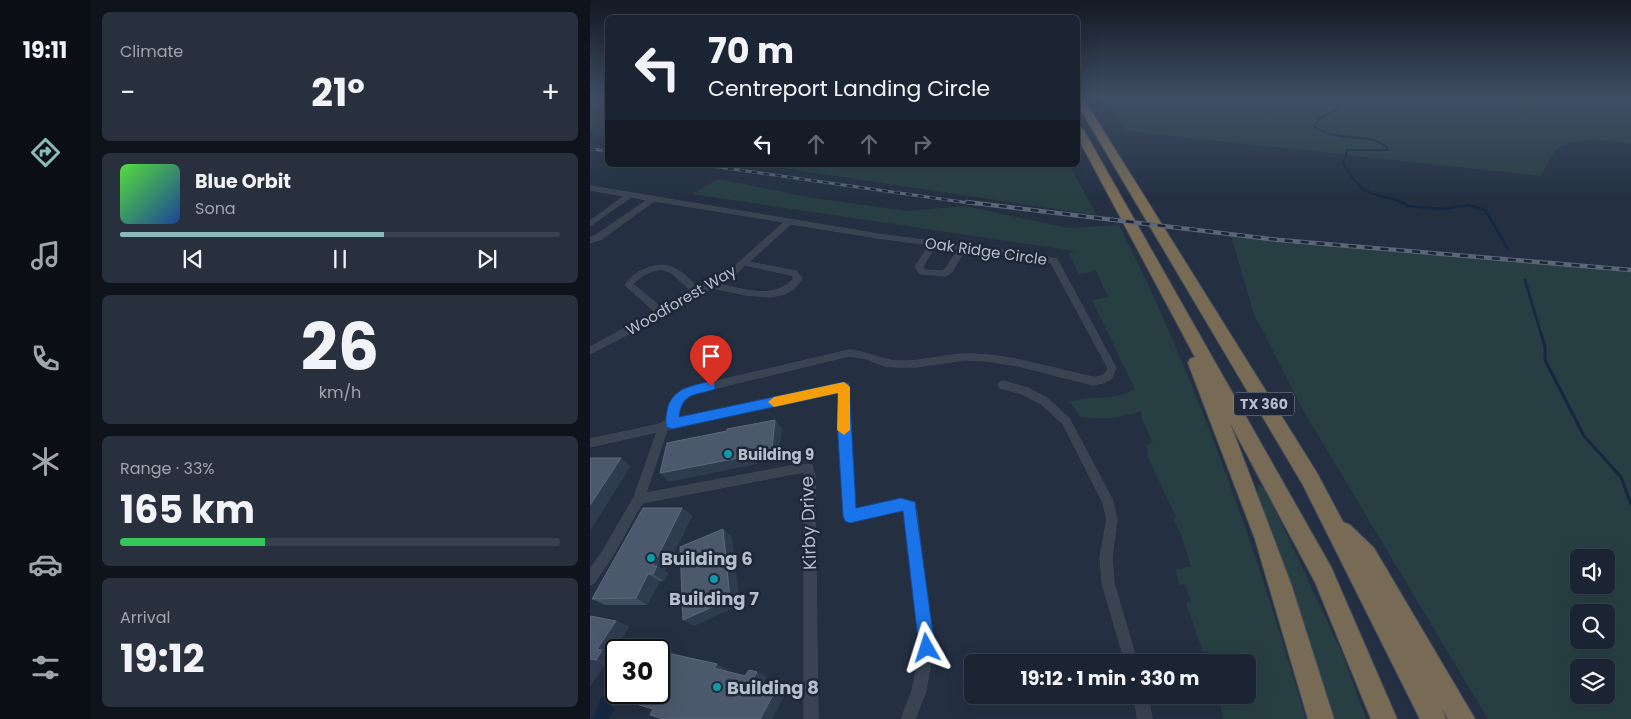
<!DOCTYPE html>
<meta charset="utf-8">
<style>
body{margin:0;font-family:Poppins,sans-serif;background:#28303e;color:#f1f3f6;height:100vh;display:flex;flex-direction:column;font-size:19px;white-space:nowrap}
*{box-sizing:border-box;margin:0}
p{font-size:16px;color:#a0a4ac}
.icon{flex:none;width:28px;height:28px;fill:none;stroke:currentColor;stroke-width:2;stroke-linecap:round;stroke-linejoin:round}
.map{position:relative;flex:1;overflow:hidden}
.side{display:flex;flex-direction:column;gap:12px;padding:12px;background:#0f141c;width:500px}
.side>*{flex:none}
.top-card{position:absolute;left:15px;top:15px;width:475px;height:152px;border-radius:8px;box-shadow:0 5px 20px #0002,0 0 0 1px #39414d;background:#1b2432;color:#f1f3f6;overflow:hidden}
.fabs{position:absolute;left:980px;top:549px;display:grid;gap:10px}
.fabs a{display:grid;place-items:center;width:45px;height:45px;border-radius:8px;background:#1b2432;box-shadow:0 5px 20px #0002,0 0 0 1px #39414d;font-size:25px}
.speed{position:absolute;left:15px;top:639px;display:flex;gap:10px;font-size:25px;font-weight:700;text-align:center}
.speed>*{display:grid;place-content:center;width:65px;height:65px;border-radius:50%;background:#1b2432;box-shadow:0 5px 20px #0002,0 0 0 1px #39414d;line-height:1}
.speed .limit{border:2px solid #111;border-radius:8px;background:#fff;color:#111}
.pin{position:absolute;display:grid;place-items:center;width:42px;height:42px;color:#fff;margin:-51px -21px;border-radius:50% 50% 50% 0;rotate:-45deg;box-shadow:0 0 5px #0007}
.pin .icon{rotate:45deg}
.me{position:absolute;width:55px;margin:-28px;rotate:354deg;stroke-linejoin:round;filter:drop-shadow(0 0 4px #0008)}
.turn{display:flex;align-items:center;gap:18px;height:105px;padding:0 20px;font-size:22px}
.turn .icon{width:65px;height:65px;stroke-width:2.5}
.turn b{display:block;font-size:35px;line-height:42px}
.lanes{display:flex;align-items:center;height:48px;padding:0 20px;background:#0003;justify-content:center;gap:25px;direction:ltr}
.lanes .off{opacity:.35}
.big{font-size:38px;font-weight:700;line-height:1.1}
.side .tile{flex:1;display:flex;flex-direction:column;justify-content:center;gap:8px;min-width:0;padding:0 18px;border-radius:8px;background:#28303e}
.side .dial{align-items:center;gap:0}
.dial b{font-size:65px;line-height:1}
.song{display:flex;align-items:center;gap:15px}
.cover{width:60px;height:60px;border-radius:8px;background:linear-gradient(135deg,hsl(110 70% 55%),hsl(220 70% 35%))}
.played{height:5px;border-radius:2px;background:linear-gradient(90deg,#8bbbb9 60%,#39414d 60%)}
.keys{display:flex;justify-content:space-around;direction:ltr}
.heat{display:flex;justify-content:space-between;align-items:center;font-size:28px;direction:ltr}
.charge{height:8px;border-radius:4px;background:linear-gradient(90deg,#34c759 33%,#39414d 0)}
.trip{position:absolute;left:374px;top:654px;width:292px;height:50px;border-radius:8px;background:#1b2432;box-shadow:0 5px 20px #0002,0 0 0 1px #39414d;font-weight:700;line-height:50px;text-align:center}
main{display:flex;flex:1;min-height:0}
.tabs{display:flex;flex-direction:column;width:90px;justify-content:space-around;align-items:center;background:#0b0e14;color:#a0a4ac}
.tabs .icon{width:35px;height:35px}
.tabs .current{color:#8bbbb9}
.tabs b{font-size:22px;color:#f1f3f6}
.map>svg:first-child{display:block}
.green{fill:#273f43;fill-rule:evenodd}
.water{fill:#162741}
.lines{fill:none;stroke-linecap:round;stroke-linejoin:round}
.stream-far2{stroke:#162741;stroke-width:2}
.stream-far1{stroke:#162741;stroke-width:2.5}
.stream{stroke:#162741;stroke-width:3}
.street-casing{stroke:#434b5b;stroke-width:1}
.highway-casing{stroke:#444d5c;stroke-width:2}
.street{fill:#394352;fill-rule:evenodd}
.highway{fill:#786b55;fill-rule:evenodd}
.rail-far1-casing{stroke:#5b6679;stroke-width:3}
.rail-casing{stroke:#5b6679;stroke-width:4.5}
.rail-far1{stroke:#1e2737;stroke-width:2;stroke-dasharray:6;stroke-linecap:butt}
.rail{stroke:#1e2737;stroke-width:2.5;stroke-dasharray:8;stroke-linecap:butt}
.wall{fill:#3f4d60}
.shaded-wall{fill:#2f3c4f}
.building{fill:#4c596c;stroke:#5c697b}
.route{fill:#1a73e8;stroke:#114b97}
.slow{fill:#f59e0b}
.culture-dot{fill:#0f9aa8;stroke:#1e2737;stroke-width:2}
.labels{text-anchor:middle;dominant-baseline:central;stroke-width:5;stroke-linejoin:round;paint-order:stroke}
.shield{fill:#1e2737;stroke:#88919f;stroke-width:1}
.shield-label{font-size:14px;font-weight:bold;fill:#b6becc}
.street-label{font-size:15px;fill:#b6becc;stroke:#1e2737}
.poi-label{font-size:15px;font-weight:bold;fill:#b6becc;stroke:#1e2737;text-anchor:start}
.near-street-label{font-size:18px;fill:#b6becc;stroke:#1e2737}
.near-poi-label{font-size:18px;font-weight:bold;fill:#b6becc;stroke:#1e2737;text-anchor:start}
</style>
<main>
<nav class="tabs">
<b>19:11</b>
<svg class="icon current" aria-label="directions" viewBox="0 0 24 24"><path d="M12 3l9 9-9 9-9-9zM9 14v-3h6M13 9l2 2-2 2"/></svg>
<svg class="icon" aria-label="music" viewBox="0 0 24 24"><path d="M9 18V5l10-2v13"/><circle cx="6" cy="18" r="3"/><circle cx="16" cy="16" r="3"/></svg>
<svg class="icon" aria-label="phone" viewBox="0 0 24 24"><path d="M5 4h4l2 5-3 2q2 4 5 5l2-3 5 2v4C11 20 4 13 5 4z"/></svg>
<svg class="icon" aria-label="climate" viewBox="0 0 24 24"><path d="M12 3v18M4 7l16 10M4 17L20 7"/></svg>
<svg class="icon" aria-label="car" viewBox="0 0 24 24"><path d="M5 17H2v-5l4-1 3-4h7l3 4 3 1v5h-3M9 17h6M6 11h13"/><circle cx="7" cy="17" r="2"/><circle cx="17" cy="17" r="2"/></svg>
<svg class="icon" aria-label="filters" viewBox="0 0 24 24"><path d="M4 7h16M4 17h16"/><circle cx="9" cy="7" r="2"/><circle cx="15" cy="17" r="2"/></svg>
</nav>
<section class="side">
<div class="tile"><p>Climate</p>
<div class="heat"><a>−</a><b class="big">21°</b><a>+</a></div>
</div>
<div class="tile">
<div class="song"><i class="cover"></i><div><b>Blue Orbit</b><p>Sona</p></div></div>
<div class="played"></div>
<div class="keys"><svg class="icon" aria-label="previous" viewBox="0 0 24 24"><path d="M18 5L8 12l10 7zM5 5v14"/></svg><svg class="icon" aria-label="pause" viewBox="0 0 24 24"><path d="M8 5v14M16 5v14"/></svg><svg class="icon" aria-label="next" viewBox="0 0 24 24"><path d="M6 5l10 7-10 7zM19 5v14"/></svg></div>
</div>
<div class="tile dial"><b>26</b><p>km/h</p></div>
<div class="tile"><p>Range · 33%</p><b class="big">165 km</b><div class="charge"></div></div>
<div class="tile"><p>Arrival</p><b class="big">19:12</b></div>
</section>
<div class="map">
<svg width="1041" height="719" viewBox="0 0 1041 719">
<rect width="100%" height="100%" fill="#243042"/>
<!-- green -->
<g class="green">
<path d="M0,98h17v40l-17,-6z"/>
<path d="M515,98l73,2 23,-2h430v46c-21,-3 -65,-11 -79,11 -4,6 -7,14 -11,21l-414,-45z"/>
<path d="M178,165h301l28,50 -289,-43z"/>
<path d="M128,179l96,19 93,13 58,-5 103,22 51,-3c80,158 137,325 187,494h-83l-3,-15h-3l-2,-9h33v-33h-37l-3,-11 -5,1 -17,-49 5,-1 -6,-18 -6,1 -3,-15 15,-4 -10,-32 -8,-15 3,-2 -28,-60 -1,-12 6,-3 -11,-22 -1,-9c-21,7 -37,9 -60,6l-11,-15c24,-8 40,1 65,-13l-43,-89 16,-3 -12,-26 -17,3 -10,-21 6,-2 -383,-57z"/>
<path d="M641,236l163,16 237,18v449h-143l-185,-309 -49,-96zM989,558h27v27h-27zM1016,612v28h-27v-28zM989,668h27v27h-27z"/>
<path d="M668,484l8,6 76,163 24,66h-33l-24,-77 -51,-147z"/>
</g>
<!-- water -->
<path class="water" d="M19,691l6,2 -4,14 4,2 -7,10h-17c8,-9 7,-22 18,-28z"/>
<g class="lines">
<!-- stream-far2 -->
<path class="stream-far2" d="M730,98l14,1 6,4c-3,12 -21,11 -26,23 24,19 62,4 74,24h-41l-4,14c6,8 12,20 20,25 12,9 29,7 41,15"/>
<!-- stream-far1 -->
<g class="stream-far1">
<path d="M812,202l6,4 35,3 26,-4 16,5 23,39"/>
<path d="M935,280l17,57"/>
</g>
<!-- stream -->
<path class="stream" d="M952,336l3,11v13l39,76 37,41 10,27"/>
<!-- street casing -->
<g class="street-casing">
<g id="street">
<path d="M0,186l288,48 154,20 25,5 1,2 58,107 -5,11 -8,4 -10,2 -75,-19 -30,-5 -24,-1 -48,7h-19l-12,-1 -22,-8 -14,-2 -161,39 -9,10 -2,15 167,-37 3,1 2,3v50l6,73 46,-11 13,4 3,9 16,136 -7,43 -11,28h-14l11,-28 9,-43 -14,-136 -6,-3 -51,12 -4,-1 -1,-4 -6,-79v-45l-172,38 -21,63 155,-29 11,1 3,11 3,243h-14v-247l-162,31 -30,54 -18,26 -4,2v-16l14,-20 30,-52 23,-65 -67,15v-8l70,-15 4,-3 3,1 2,-18 13,-15 167,-39c17,1 32,10 48,11 26,1 51,-8 76,-7 41,1 80,15 120,23 7,0 12,-1 15,-9l-57,-105 -19,-5 -67,-8 -13,22 -6,4 -23,-2h-3l-5,-7 14,-22 -51,-7 -87,-14 -42,38 47,9 6,7 -8,11 -9,5 -14,3 -25,-2 -34,-7 -46,25 -1,2 -75,39v-7l65,-35 -30,-27c5,-7 10,-12 18,-15 25,-12 39,1 55,18l30,-16 56,-50 -130,-21 -52,38 -12,4v-5l6,-3 51,-35 -16,-3 -41,29v-5l34,-25 -34,-6zM346,246l22,3 -12,19 -4,3 -17,-1 -2,-3zM155,265l46,10 3,3c-19,23 -51,11 -75,6l15,-8zM71,269l11,4 20,19 -30,16 -29,-24c7,-8 17,-13 28,-15z"/>
<path d="M413,381l25,7 19,10 22,20 43,81 5,20 -5,38 2,26 23,79h-12l-23,-79 -2,-26 7,-38 -4,-16 -40,-79 -22,-20 -19,-10 -22,-6 -2,-3 2,-3z"/>
<path d="M544,695h14l4,24h-14z"/>
</g>
</g>
<!-- highway casing -->
<g class="highway-casing">
<g id="highway">
<path d="M488,98h5l234,375 26,49 7,3 24,23 101,171h-27l-6,-10 4,10h-26l-117,-234 -225,-380z"/>
<path d="M488,126l5,3 248,438 66,152h-26l-56,-137 -85,-159 61,161 43,135h-26l-53,-180 -67,-176 2,-4 5,-2 -117,-219z"/>
</g>
</g>
<!-- street -->
<use href="#street" class="street"/>
<!-- highway -->
<use href="#highway" class="highway"/>
<!-- rail-far1 casing -->
<g class="rail-far1-casing">
<g id="rail-far1">
<path d="M0,149l18,2"/>
<path d="M114,165l272,39"/>
</g>
</g>
<!-- rail casing -->
<g class="rail-casing">
<path id="rail" d="M377,202l312,38 352,30"/>
</g>
<!-- rail-far1 -->
<use href="#rail-far1" class="rail-far1"/>
<!-- rail -->
<use href="#rail" class="rail"/>
</g>
<!-- wall -->
<g class="wall">
<path d="M92,508l10,8 -27,55 3,2 -4,8h-4l-13,24h-42l-13,-6z"/>
<path d="M0,616l26,5 13,6 -18,27 5,1 -6,10 -5,-1 -15,22z"/>
</g>
<!-- shaded-wall -->
<g class="shaded-wall">
<path d="M185,420l7,9 -3,28 -22,5v2l-88,18 -9,-9 90,-19z"/>
<path d="M31,458l10,8 -41,65v-26z"/>
<path d="M92,508l10,8 -27,55 3,2 -4,8 -11,-7v-8z"/>
<path d="M133,529l9,8 8,68 -46,21 -11,-6z"/>
<path d="M58,574l12,7 -13,24 -11,-7z"/>
<path d="M26,621l13,6 -18,27 5,1 -6,10 -14,-5 1,-11z"/>
<path d="M1,659l14,5 -15,22v-26z"/>
<path d="M127,664l10,5 -2,4 -11,-5z"/>
<path d="M167,672l10,5 -4,7 -10,-5z"/>
<path d="M188,686l9,5 -15,28h-12z"/>
</g>
<!-- building -->
<g class="building">
<path d="M185,420l-3,28 -22,6 -1,2 -89,17 7,-30 60,-12v-2z"/>
<path d="M0,458h31l-31,47z"/>
<path d="M53,508h39l-29,58h4l-4,8h-5l-12,24 -44,1z"/>
<path d="M133,529l7,70 -47,21 -3,-73z"/>
<path d="M0,616l26,5 -19,28 5,1 -6,10 -5,-1 -1,1z"/>
<path d="M73,652l54,12 -3,4 31,8 4,-6 8,2 -4,7 25,7 -18,33h-97l-13,-4 3,-6 -24,-7 6,-10h24v-34z"/>
</g>
<!-- sky -->
<linearGradient id="sky" x2="0" y2="1"><stop stop-color="#141a24"/><stop offset="0.49" stop-color="#3f4e65"/><stop offset="1" stop-color="#3f4e65" stop-opacity="0"/></linearGradient>
<rect width="1041" height="198" fill="url(#sky)"/>
<!-- route -->
<path class="route" d="M121,381l4,2v6c-20,7 -33,3 -36,28l165,-35 5,2 7,124 45,-10 14,4 20,146 -2,6 -6,2 -6,-2 -2,-6 -16,-137 -53,12 -5,-2 -2,-5 -5,-79v-44l-166,36 -5,-2c-2,-5 -1,-10 0,-16 4,-23 25,-25 44,-30z"/>
<!-- slow -->
<path class="slow" d="M254,382l6,5v43l-6,5 -7,-5 1,-37 -64,14 -6,-5 6,-5z"/>
<!-- markers -->
<g class="culture-dot">
<circle cx="138" cy="454" r="5"/>
<circle cx="61" cy="558" r="5"/>
<circle cx="124" cy="579" r="5"/>
<circle cx="127" cy="687" r="5"/>
</g>
<g class="labels">
<!-- shield labels -->
<rect class="shield" x="644" y="392.5" width="60" height="23" rx="4"/>
<g class="shield-label">
<text x="674" y="404">TX 360</text>
</g>
<!-- street labels -->
<g class="street-label">
<text transform="translate(396 251) rotate(8)">Oak Ridge Circle</text>
<text transform="translate(91 300) rotate(-30)">Woodforest Way</text>
</g>
<!-- poi labels -->
<g class="poi-label">
<text x="148" y="454">Building 9</text>
</g>
<!-- near-street labels -->
<g class="near-street-label">
<text transform="translate(218 523) rotate(-92)">Kirby Drive</text>
</g>
<!-- near-poi labels -->
<g class="near-poi-label">
<text x="71" y="558">Building 6</text>
<text x="124" y="598" text-anchor="middle">Building 7</text>
<text x="137" y="687">Building 8</text>
</g>
</g>
</svg>
<div class="fabs">
<a><svg class="icon" aria-label="sound" viewBox="0 0 24 24"><path d="M4 9h4l5-4v14l-5-4H4zM17 9q2 3 0 6"/></svg></a>
<a><svg class="icon" aria-label="search" viewBox="0 0 24 24"><circle cx="10" cy="10" r="6"/><path d="M15 15l6 6"/></svg></a>
<a><svg class="icon" aria-label="layers" viewBox="0 0 24 24"><path d="M12 4l9 5-9 5-9-5zM3 14l9 5 9-5"/></svg></a>
</div>
<div class="speed"><div class="limit">30</div></div>
<div class="pin" style="left:121px;top:386px;background:#d93025"><svg class="icon" aria-label="arrive" viewBox="0 0 24 24"><path d="M6 21V4h12l-3 4 3 4H6"/></svg></div>
<svg class="me" style="left:337px;top:648px" viewBox="-20 -20 40 40"><path d="M0-17L14 15 0 8-14 15z" fill="#1a73e8" stroke="#fff" stroke-width="4"/></svg>
<div class="trip">19:12 · 1 min · 330 m</div>
<div class="top-card">
<div class="turn"><svg class="icon" aria-label="left" viewBox="0 0 24 24"><path d="M17 20v-9H6M10 6l-5 5 5 5"/></svg><div><b>70 m</b>Centreport Landing Circle</div></div>
<div class="lanes"><svg class="icon" aria-label="left" viewBox="0 0 24 24"><path d="M17 20v-9H6M10 6l-5 5 5 5"/></svg><svg class="icon off" aria-label="ahead" viewBox="0 0 24 24"><path d="M12 20V5M6 11l6-6 6 6"/></svg><svg class="icon off" aria-label="ahead" viewBox="0 0 24 24"><path d="M12 20V5M6 11l6-6 6 6"/></svg><svg class="icon off" aria-label="right" viewBox="0 0 24 24"><path d="M7 20v-9h11M14 6l5 5-5 5"/></svg></div>
</div>
</div>
</main>
